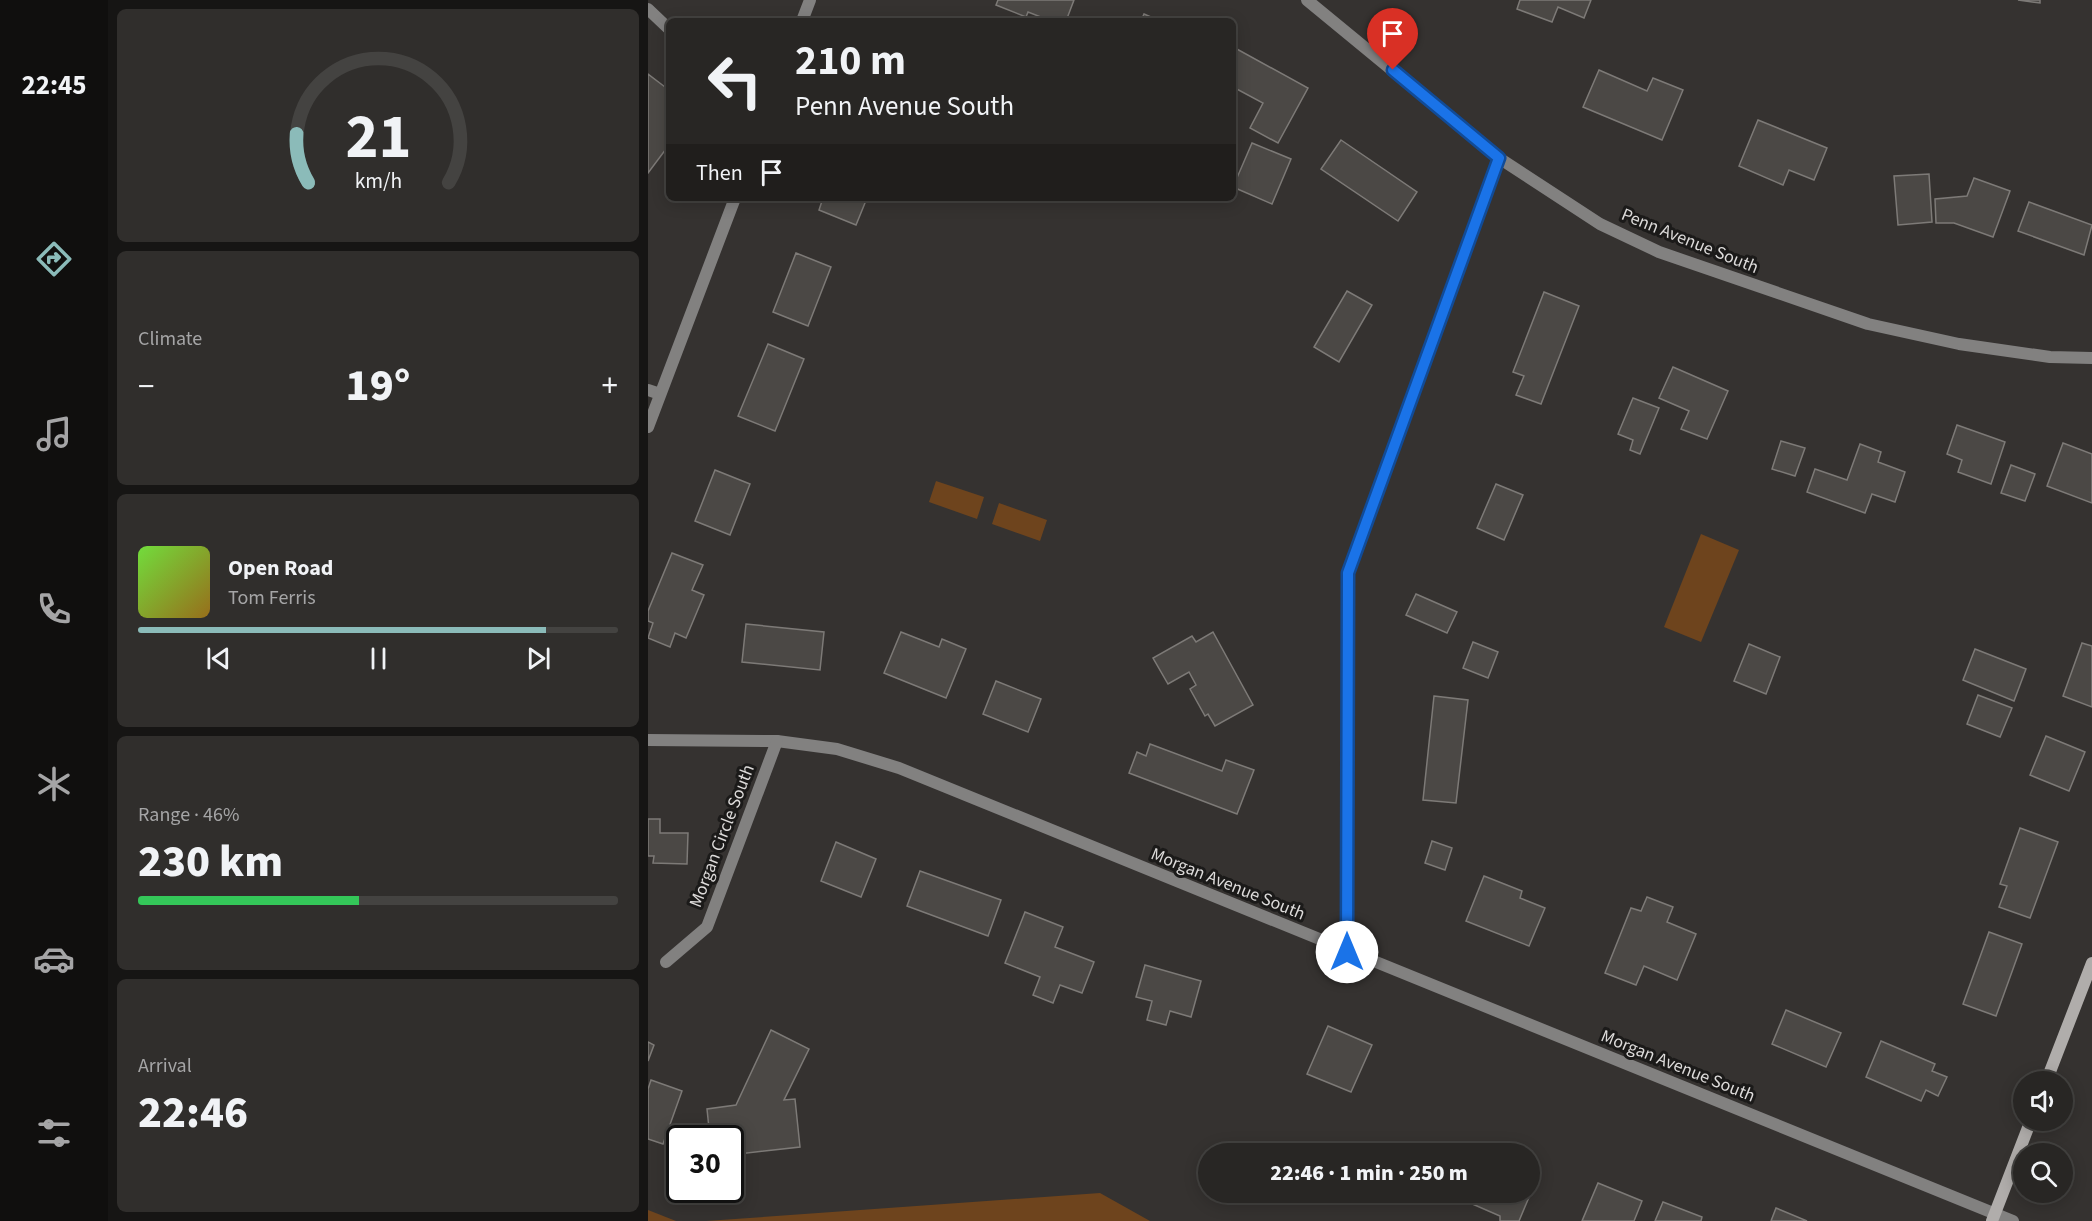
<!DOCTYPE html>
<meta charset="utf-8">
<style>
body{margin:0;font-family:"Source Sans 3",sans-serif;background:#302e2c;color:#f1f3f6;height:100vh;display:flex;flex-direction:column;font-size:22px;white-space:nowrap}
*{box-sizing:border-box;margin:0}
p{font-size:20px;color:#a5a5a6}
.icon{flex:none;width:33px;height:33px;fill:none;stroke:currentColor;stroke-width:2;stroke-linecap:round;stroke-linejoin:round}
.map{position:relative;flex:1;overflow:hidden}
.drawer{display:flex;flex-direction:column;gap:9px;padding:9px;background:#161514;width:540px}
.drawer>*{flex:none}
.banner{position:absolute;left:18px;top:18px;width:570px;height:183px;border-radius:9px;box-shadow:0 3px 15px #0003,0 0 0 2px #444341;background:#282624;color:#f1f3f6;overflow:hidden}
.fabs{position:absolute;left:1365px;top:1071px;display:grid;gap:12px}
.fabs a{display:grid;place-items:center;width:60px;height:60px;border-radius:50%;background:#282624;box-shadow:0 3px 15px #0003,0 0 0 2px #444341;font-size:30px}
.speed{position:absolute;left:18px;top:1125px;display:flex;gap:12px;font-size:30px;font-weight:700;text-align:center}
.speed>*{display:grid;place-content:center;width:78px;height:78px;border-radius:50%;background:#282624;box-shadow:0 3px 15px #0003,0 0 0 2px #444341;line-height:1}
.speed .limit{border:3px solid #111;border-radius:9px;background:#fff;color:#111}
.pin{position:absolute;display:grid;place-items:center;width:51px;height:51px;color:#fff;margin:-62px -26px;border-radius:50% 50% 50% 0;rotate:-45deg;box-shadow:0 0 6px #0007}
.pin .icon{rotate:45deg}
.me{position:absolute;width:66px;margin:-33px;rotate:0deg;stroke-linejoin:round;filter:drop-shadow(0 0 4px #0008)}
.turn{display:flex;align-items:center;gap:21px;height:126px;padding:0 30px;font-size:27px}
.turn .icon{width:78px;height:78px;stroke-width:2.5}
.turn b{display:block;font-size:42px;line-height:51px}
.then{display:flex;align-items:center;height:57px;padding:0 30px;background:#0003;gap:12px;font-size:22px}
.big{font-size:45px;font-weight:800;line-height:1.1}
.drawer .widget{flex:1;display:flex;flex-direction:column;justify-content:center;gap:9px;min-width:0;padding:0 21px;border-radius:9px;background:#302e2c}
.drawer .dial{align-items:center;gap:0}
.dial svg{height:156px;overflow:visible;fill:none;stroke:#444341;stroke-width:7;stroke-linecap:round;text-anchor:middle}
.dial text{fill:#f1f3f6;stroke:none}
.song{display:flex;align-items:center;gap:18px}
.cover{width:72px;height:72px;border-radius:9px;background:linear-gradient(135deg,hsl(100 70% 55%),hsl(40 70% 35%))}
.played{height:6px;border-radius:3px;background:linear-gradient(90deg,#8bbbb9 85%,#444341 85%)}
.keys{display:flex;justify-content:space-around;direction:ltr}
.heat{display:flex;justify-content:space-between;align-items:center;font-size:33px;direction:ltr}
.charge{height:9px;border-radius:4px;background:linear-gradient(90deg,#34c759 46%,#444341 0)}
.trip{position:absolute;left:550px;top:1143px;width:342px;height:60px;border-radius:30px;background:#282624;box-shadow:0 3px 15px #0003,0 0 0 2px #444341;font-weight:800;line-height:60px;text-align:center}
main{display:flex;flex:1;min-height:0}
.dock{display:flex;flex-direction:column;width:108px;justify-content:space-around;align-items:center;background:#100f0e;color:#a5a5a6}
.dock .icon{width:42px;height:42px}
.dock .on{color:#8bbbb9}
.dock b{font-size:27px;color:#f1f3f6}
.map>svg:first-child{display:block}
.green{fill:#6e441d}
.building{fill:#4b4845;stroke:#7d7a77;stroke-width:1.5}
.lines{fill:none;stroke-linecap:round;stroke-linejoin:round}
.lane{stroke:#828180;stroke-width:12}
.street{stroke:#828180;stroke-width:12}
.secondary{stroke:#b0adab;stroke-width:12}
.route-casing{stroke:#114b97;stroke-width:15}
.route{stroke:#1a73e8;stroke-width:10}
.labels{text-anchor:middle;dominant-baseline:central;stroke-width:6;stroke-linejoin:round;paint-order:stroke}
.street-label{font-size:18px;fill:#dddbda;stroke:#1b1a19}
</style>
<main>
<nav class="dock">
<b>22:45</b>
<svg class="icon on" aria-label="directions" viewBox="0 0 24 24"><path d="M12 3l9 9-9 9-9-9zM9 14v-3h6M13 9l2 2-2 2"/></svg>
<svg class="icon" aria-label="music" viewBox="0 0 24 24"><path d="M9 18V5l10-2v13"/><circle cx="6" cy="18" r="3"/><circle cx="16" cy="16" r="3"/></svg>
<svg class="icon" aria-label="phone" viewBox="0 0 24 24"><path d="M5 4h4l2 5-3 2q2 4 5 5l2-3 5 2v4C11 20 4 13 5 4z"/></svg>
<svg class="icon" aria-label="climate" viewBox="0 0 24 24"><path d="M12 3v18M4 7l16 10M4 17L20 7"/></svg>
<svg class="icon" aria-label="car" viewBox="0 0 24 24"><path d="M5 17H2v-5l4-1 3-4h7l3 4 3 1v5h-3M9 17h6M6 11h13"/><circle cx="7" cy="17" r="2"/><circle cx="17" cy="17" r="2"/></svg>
<svg class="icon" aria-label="filters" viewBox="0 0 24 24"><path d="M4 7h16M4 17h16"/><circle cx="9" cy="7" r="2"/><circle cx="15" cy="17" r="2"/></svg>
</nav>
<section class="drawer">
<div class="widget dial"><svg viewBox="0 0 100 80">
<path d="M14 69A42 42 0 1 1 86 69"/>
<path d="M14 69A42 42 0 0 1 8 44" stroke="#8bbbb9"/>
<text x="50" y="56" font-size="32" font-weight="700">21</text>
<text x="50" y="72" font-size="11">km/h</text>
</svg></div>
<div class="widget"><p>Climate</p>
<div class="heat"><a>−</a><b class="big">19°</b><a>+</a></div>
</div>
<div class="widget">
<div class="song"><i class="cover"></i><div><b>Open Road</b><p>Tom Ferris</p></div></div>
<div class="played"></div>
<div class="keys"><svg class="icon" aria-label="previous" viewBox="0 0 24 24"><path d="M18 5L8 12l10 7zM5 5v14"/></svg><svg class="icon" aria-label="pause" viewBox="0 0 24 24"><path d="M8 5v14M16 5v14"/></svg><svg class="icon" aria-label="next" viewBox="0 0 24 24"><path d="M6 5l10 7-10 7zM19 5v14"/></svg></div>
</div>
<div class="widget"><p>Range · 46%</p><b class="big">230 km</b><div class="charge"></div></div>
<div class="widget"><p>Arrival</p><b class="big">22:46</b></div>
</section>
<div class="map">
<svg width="1444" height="1221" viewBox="0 0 1444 1221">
<rect width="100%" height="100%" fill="#353230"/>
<!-- green -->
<g class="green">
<path d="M288,481l48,16 -7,22 -48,-17z"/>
<path d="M351,503l48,17 -7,21 -48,-17z"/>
<path d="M1053,534l38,16 -38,92 -37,-15z"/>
<path d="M452,1193l50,28h-444z"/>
<path d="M0,1210l28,11h-28z"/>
</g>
<!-- building -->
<g class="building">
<path d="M350,0h76l-8,21h-15l-23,-9 -2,5 -30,-12z"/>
<path d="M872,0h71l-7,18 -26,-11 -6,15 -35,-13z"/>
<path d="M1370,0h22v3z"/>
<path d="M496,14l16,7h-19z"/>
<path d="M587,48l73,40 -30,55 -28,-15 13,-25 -30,-16z"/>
<path d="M951,70l48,21 6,-13 30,12 -21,50 -79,-33z"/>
<path d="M0,74l21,16v31l-3,4 3,3v17l-21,28z"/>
<path d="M1110,120l69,28 -13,32 -25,-10 -6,15 -44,-19z"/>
<path d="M693,140l76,52 -19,29 -77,-52z"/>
<path d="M604,143l39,16 -19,45 -39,-17z"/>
<path d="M1281,174l3,48 -34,3 -4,-49z"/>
<path d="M1326,178l36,13 -17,46 -39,-14h-18l-1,-24 32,-3z"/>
<path d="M175,198h44l-11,27 -37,-15z"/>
<path d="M1381,202l63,23 -8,30 -66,-24z"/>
<path d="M148,253l35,14 -23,59 -35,-14z"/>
<path d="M699,291l25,14 -33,57 -25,-15z"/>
<path d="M896,292l35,14 -38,98 -25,-9 8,-19 -11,-4z"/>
<path d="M120,344l36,15 -29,72 -37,-15z"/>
<path d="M1025,367l55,24 -21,48 -26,-10 8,-18 -30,-13z"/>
<path d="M985,398l26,10 -19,46 -10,-4 3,-10 -15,-6z"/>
<path d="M1309,425l48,17 -14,42 -33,-12 4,-12 -15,-6z"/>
<path d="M1133,441l24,7 -10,28 -23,-7z"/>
<path d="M1415,443l29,11v49l-45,-17z"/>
<path d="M1212,444l21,8 -3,10 27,10 -10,30 -23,-8 -7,19 -58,-21 8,-23 32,11z"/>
<path d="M1363,465l24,9 -10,27 -24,-8z"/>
<path d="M67,470l35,14 -20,51 -35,-14z"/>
<path d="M848,484l27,11 -19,45 -27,-12z"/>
<path d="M24,553l31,12 -11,25 12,5 -18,43 -11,-5 -5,14 -22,-9 5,-15 -5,-2v-10z"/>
<path d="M768,594l41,18 -10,21 -41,-18z"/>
<path d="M98,624l78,8 -4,38 -78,-8z"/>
<path d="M253,632l38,15 3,-8 24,10 -20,49 -62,-25z"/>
<path d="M565,632l40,73 -38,21 -7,-12 -3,2 -15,-27 6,-4 -7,-13 -21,12 -15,-26 39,-22 4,6z"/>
<path d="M825,642l25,10 -10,26 -25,-10z"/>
<path d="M1434,643l10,3v61l-29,-11z"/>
<path d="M1101,644l31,13 -14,37 -32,-13z"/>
<path d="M1327,649l51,20 -12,32 -51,-21z"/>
<path d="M348,681l45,18 -13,33 -45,-18z"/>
<path d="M1330,695l34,13 -12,29 -33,-13z"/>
<path d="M786,696l34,4 -12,103 -33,-3z"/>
<path d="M1398,736l39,16 -16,39 -39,-16z"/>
<path d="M502,744l72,27 4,-11 28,10 -17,44 -108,-41 8,-21 9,4z"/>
<path d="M0,819h12v14h28l-1,31 -34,-1 1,-7h-6z"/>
<path d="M1372,828l38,14 -28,76 -31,-11 8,-21 -7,-2z"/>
<path d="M784,841l20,7 -7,22 -20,-7z"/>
<path d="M188,842l40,17 -15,38 -40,-16z"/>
<path d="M272,871l81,29 -13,36 -81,-30z"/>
<path d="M836,876l38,15 -2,7 25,10 -16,38 -63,-25z"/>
<path d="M999,897l26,10 -6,15 29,12 -19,46 -33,-14 -8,19 -31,-12 26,-65 10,3z"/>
<path d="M377,912l38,15 -8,20 39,15 -12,31 -22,-8 -7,18 -20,-8 7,-18 -35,-14z"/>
<path d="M1341,932l33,12 -26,72 -33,-12z"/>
<path d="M497,965l56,16 -10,36 -21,-6 -4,14 -19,-5 5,-19 -16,-4z"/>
<path d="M1138,1010l55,23 -15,34 -54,-23z"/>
<path d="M680,1026l44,19 -21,47 -44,-18z"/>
<path d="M123,1030l38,19 -25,51 11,-1 5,48 -70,8v-17h-20l-3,-29 29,-4z"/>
<path d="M1233,1041l54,23 -3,7 15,6 -9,19 -12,-6 -5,11 -55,-24z"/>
<path d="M0,1042l6,3 -6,16z"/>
<path d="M3,1080l31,11 -19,53 -15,-5v-50z"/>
<path d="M950,1183l44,18 -8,20h-52z"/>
<path d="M882,1189l2,1 -13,31h-19v-5l-46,-20 1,-4h75z"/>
<path d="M1015,1202l39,15 -1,4h-46z"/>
<path d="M1128,1208l31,13h-36z"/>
</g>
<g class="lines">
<!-- lane -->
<g class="lane">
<path d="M0,9l21,20"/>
<path d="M0,390l12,4"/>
</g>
<!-- street -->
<g class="street">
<path d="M659,0l192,158 101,66 59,28 209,72 91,20 91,13 42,1"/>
<path d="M154,21l8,-21"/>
<path d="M0,427l87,-229"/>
<path d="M0,740l129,1 60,8 62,19 1114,453"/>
<path d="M699,952l1,-379 151,-415"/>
<path d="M18,962l41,-35 70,-186"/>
</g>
<!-- secondary -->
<g class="secondary">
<path d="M1398,1082l46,-119"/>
<path d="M1344,1221l39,-101"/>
</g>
</g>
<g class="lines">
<!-- route casing -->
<g class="route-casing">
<path id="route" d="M699,952l1,-379 151,-415 -106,-88"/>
</g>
<!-- route -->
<use href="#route" class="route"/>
</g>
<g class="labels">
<!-- street labels -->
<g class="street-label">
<text transform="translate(1042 241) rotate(22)">Penn Avenue South</text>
<text transform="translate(74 836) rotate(-69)">Morgan Circle South</text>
<text transform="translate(580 884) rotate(22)">Morgan Avenue South</text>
<text transform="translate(1030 1066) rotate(22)">Morgan Avenue South</text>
</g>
</g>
</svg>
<div class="fabs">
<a><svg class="icon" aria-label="sound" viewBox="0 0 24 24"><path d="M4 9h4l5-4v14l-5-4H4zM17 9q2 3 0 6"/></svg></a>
<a><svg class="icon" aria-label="search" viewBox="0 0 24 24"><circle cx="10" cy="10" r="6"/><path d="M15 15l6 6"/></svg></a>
</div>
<div class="speed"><div class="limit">30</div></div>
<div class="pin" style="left:745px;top:70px;background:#d93025"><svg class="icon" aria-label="arrive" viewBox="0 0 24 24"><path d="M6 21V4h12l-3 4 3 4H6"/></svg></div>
<svg class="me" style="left:699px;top:952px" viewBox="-20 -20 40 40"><circle r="19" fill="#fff"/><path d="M0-13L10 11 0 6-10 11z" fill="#1a73e8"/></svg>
<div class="trip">22:46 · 1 min · 250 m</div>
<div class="banner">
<div class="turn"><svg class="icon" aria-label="left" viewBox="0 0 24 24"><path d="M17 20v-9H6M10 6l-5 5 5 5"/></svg><div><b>210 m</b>Penn Avenue South</div></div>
<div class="then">Then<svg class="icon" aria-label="arrive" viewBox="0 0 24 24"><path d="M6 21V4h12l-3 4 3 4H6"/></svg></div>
</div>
</div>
</main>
